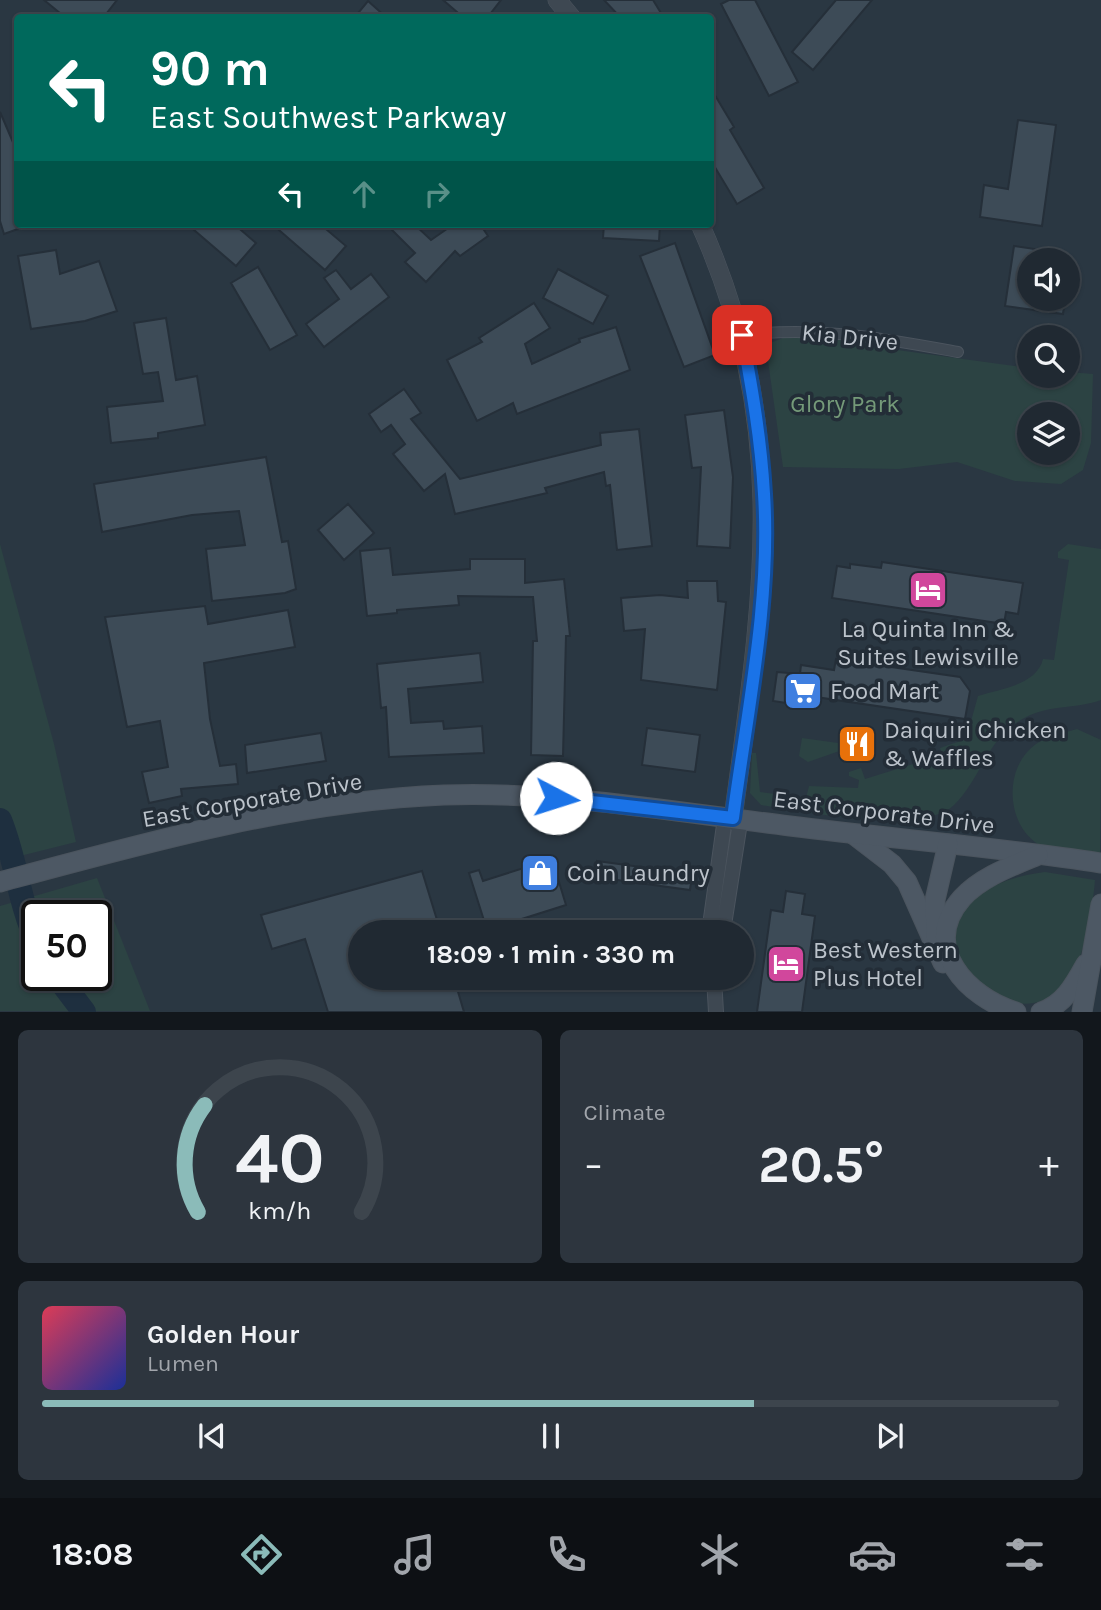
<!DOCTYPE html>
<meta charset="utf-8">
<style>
body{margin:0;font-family:Karla,sans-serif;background:#2d353e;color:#f1f3f6;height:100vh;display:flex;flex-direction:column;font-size:26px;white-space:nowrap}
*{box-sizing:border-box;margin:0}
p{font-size:23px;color:#a2a6ac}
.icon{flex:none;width:38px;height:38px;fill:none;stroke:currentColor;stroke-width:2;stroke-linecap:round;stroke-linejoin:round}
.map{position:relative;height:1012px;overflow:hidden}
.drawer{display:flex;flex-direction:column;gap:18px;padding:18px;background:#12171c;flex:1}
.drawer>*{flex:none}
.hud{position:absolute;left:14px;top:14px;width:700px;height:214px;border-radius:7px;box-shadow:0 2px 5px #0004,0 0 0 2px #3d454d;background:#00695c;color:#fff;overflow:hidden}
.controls{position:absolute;left:1017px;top:248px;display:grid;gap:14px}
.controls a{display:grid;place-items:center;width:63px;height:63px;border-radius:50%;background:#202932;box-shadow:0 2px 5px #0004,0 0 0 2px #3d454d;font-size:35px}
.speed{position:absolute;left:21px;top:900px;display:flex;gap:14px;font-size:35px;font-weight:700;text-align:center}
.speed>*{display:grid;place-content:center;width:91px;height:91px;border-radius:50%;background:#202932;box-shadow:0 2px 5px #0004,0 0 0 2px #3d454d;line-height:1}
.speed .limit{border:4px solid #111;border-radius:10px;background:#fff;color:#111}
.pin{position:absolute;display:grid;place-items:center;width:60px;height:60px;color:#fff;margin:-30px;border-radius:14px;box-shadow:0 4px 10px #0006}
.me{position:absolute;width:77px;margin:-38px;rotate:95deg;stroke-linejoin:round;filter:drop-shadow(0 0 5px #0008)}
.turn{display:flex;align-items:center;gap:24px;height:147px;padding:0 21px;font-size:32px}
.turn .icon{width:91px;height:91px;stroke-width:2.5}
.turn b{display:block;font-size:49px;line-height:60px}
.lanes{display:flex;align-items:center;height:66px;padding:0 21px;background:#0003;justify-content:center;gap:35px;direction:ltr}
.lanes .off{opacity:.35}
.big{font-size:52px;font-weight:700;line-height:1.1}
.drawer .tile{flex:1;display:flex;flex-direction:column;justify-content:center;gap:10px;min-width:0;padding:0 24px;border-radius:10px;background:#2d353e}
.drawer .dial{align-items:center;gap:0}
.dial svg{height:182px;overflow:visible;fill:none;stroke:#3d454d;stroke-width:7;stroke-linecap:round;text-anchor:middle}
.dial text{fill:#f1f3f6;stroke:none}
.song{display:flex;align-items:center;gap:21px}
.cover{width:84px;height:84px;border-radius:10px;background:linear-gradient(135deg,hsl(350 70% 55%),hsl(230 70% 35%))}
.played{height:7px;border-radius:4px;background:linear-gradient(90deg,#8bbbb9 70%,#3d454d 70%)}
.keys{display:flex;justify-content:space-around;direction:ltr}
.heat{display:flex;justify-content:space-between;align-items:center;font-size:38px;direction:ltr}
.drawer .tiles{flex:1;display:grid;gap:18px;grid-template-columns:1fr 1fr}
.tile:last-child{grid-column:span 2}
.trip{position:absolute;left:348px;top:920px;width:406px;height:70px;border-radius:35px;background:#202932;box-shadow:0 2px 5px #0004,0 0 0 2px #3d454d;font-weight:700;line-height:70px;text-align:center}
.dock{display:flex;height:112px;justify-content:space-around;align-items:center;background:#0d1014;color:#a2a6ac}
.dock .icon{width:49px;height:49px}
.dock .current{color:#8bbbb9}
.dock b{font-size:32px;color:#f1f3f6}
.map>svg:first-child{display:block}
.green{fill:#2c4343;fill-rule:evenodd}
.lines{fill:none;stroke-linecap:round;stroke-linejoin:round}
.river{stroke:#1e2f3f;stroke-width:24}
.building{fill:#3d4b57;stroke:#252f39;stroke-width:2}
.pedestrian-casing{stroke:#4b545e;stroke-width:12}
.minor-casing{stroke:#4b545e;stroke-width:16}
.tertiary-casing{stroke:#4b545e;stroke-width:19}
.secondary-casing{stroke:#4b545e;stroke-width:21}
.pedestrian{stroke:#3e4852;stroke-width:10}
.minor{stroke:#3e4852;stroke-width:14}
.tertiary{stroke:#3e4852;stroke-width:18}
.secondary{stroke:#4d5864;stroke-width:19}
.route-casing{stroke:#114b97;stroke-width:18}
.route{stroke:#1a73e8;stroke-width:12}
.labels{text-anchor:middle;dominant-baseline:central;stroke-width:7;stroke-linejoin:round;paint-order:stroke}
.street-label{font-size:24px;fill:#bcc3cb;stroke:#232d37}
.park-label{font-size:24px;fill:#759a79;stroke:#232d37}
.poi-label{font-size:24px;fill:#bcc3cb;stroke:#232d37;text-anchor:start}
</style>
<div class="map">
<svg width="1101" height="1012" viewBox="0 0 1101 1012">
<rect width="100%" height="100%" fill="#2a3742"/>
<!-- green -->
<g class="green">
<path d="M783,338h54l53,11 139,19v8h39v-4l25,2 -2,69 -8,27 -22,14 -46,-3 -58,-19 -58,7 -116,-2 -15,-106 2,-18zM1029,415h39v38h-39z"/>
<path d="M0,544l54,200 22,98 -76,19z"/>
<path d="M1068,544l33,5v151c-27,10 -53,3 -82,21 -32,19 -39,59 -65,84 -31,31 -151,6 -193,0l-11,-12 2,-40h4l4,39 46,6 3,-12 49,2 1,-8 -10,-4v-4l12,-4 4,11 77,-24 -2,-7 26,-9 12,-43c22,-7 59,-11 65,-37l11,1 15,-100 -11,-2v-6z"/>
<path d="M1077,729l24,11 -1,115c-17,-2 -44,-1 -59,-9 -36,-20 -38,-79 -5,-102 12,-8 27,-11 41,-15z"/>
<path d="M842,732l10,26 -3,2 -4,-11 -37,13 -9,-6 3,-18 36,5z"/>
<path d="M1045,872l50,8c-4,42 -14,132 -79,123 -19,-5 -37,-19 -53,-28 -4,-11 -12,-27 -11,-38 3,-44 58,-61 93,-65z"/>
<path d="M97,878l53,133h-150v-105zM96,915v60h-59v-60z"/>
</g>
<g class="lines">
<!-- river -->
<g class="river">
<path d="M0,820c16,39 19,83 37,121"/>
<path d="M56,975l28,37"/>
</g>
</g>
<!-- building -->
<g class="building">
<path d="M44,0h73l-14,18h-37z"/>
<path d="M443,0h58l-14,18h-23z"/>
<path d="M604,0h49l11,18h-43z"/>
<path d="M729,0h26l43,82 -29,14 -48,-92z"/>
<path d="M836,0h36l-59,70 -21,-18z"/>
<path d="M368,1l19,17h-33z"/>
<path d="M710,87l24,40 -4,3 34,58 -27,16 -27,-45z"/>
<path d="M0,112l18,42v75l-14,5 -4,-13z"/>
<path d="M1018,120l38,5 -14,101 -62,-9 4,-32 24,4z"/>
<path d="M187,224h47l22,19 -20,23z"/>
<path d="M272,224h48l26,22 -21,24z"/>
<path d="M386,224h28l17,16 23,-16h26l8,12 -28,20 -5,-5 -29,31 -21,-20 10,-9z"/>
<path d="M604,224h56l-1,17 -56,-3z"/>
<path d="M675,243l40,112 -31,12 -44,-111z"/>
<path d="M1014,246l55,8v7h-40v38h36l-2,15 -58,-8z"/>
<path d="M56,250l4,24 39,-13 18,50 -32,10 -54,8 -13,-73z"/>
<path d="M258,267l39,68 -27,15 -39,-67z"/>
<path d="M558,269l50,27 -15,28 -50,-26z"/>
<path d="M336,270l15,19 20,-15 18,23 -65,50 -18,-23 33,-25 -15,-21z"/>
<path d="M534,303l16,25 -25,16 7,20 48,-22 -1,-3 37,-12 14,43 -113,44 -4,-11 -36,18 -30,-61 35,-18 -3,-4z"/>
<path d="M166,318l10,62 21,-4 8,49 -47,8v5l-47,5 -4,-36 56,-6 -5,-29 -15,2 -9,-51z"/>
<path d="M404,389l17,24 -10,6 49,60 141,-34 -1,-12 39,-4 13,117 -35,4 -7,-65 -4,1 -2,-14 -59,16 2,5 -92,21 -10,-40 -21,17 -31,-37 12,-10 -14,-19 -10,7 -12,-18z"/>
<path d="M724,410l9,67 -3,71 -33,-2 4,-79 -9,1 -7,-53z"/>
<path d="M266,457l16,85 6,-1 8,48 -11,4 -73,8 -6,-52 39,-4 -6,-34 -47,4 -90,17 -8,-48z"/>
<path d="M348,504l26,29 -30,27 -26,-30z"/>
<path d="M390,548l3,27 77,-6v-10h55v24l39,-4 6,57h-4l-3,120 -32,-1 2,-114h4l-4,-44 -75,-1 1,9 -62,5v3l-30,3 -7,-65z"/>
<path d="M882,562l141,21 -5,31 -12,-2 -2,12 -172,-26 5,-32 13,2v-4l31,4z"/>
<path d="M687,581h30l1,20 8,1 -9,88 -76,-10 4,-51 -21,2 -3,-33 39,-3 28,3z"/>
<path d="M205,606l3,18 80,-14 7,37 -91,16 6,56 10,47 16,-2 2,20 -57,5 1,7 -33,7 -7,-31 26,-5 -8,-46 -33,6 -22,-110z"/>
<path d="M480,653l3,29 -75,7 3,34 32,-2 1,8 38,-3 2,27 -95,4 -3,-50 -5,1 -4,-44z"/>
<path d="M836,659l124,18 10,14 -5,28 -170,-25 -2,10 -20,-3 4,-29 23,2 1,-9 33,5z"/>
<path d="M647,728l53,7 -5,37 -53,-7z"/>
<path d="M321,733l5,28 -79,12 -2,-28z"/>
<path d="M552,859l14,46 -79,25 -18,-57 10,-3 4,11z"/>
<path d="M597,861l95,13 -2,16 -95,-13z"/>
<path d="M422,871l19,62h-81v45h94l10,34h-136l-23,-73 -33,10 -11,-34z"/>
<path d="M786,891l19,3 -3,20 13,2 -13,96h-45l14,-102 12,2z"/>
<path d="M614,919l49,7v7h-75v-13z"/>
</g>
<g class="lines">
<!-- pedestrian casing -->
<g class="pedestrian-casing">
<path id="pedestrian" d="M742,335c78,-9 139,3 216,17"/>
</g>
<!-- minor casing -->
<g class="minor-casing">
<g id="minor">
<path d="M716,933l-5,-15 13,-93 9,-7 6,11 -15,96 -6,8"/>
<path d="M714,978l2,34"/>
</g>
</g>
<!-- tertiary casing -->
<g class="tertiary-casing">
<g id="tertiary">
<path d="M557,0l15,18"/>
<path d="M700,224c93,207 62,379 33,594"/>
</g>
</g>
<!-- secondary casing -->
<g class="secondary-casing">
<g id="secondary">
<path d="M853,834l39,30 15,18 36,81"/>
<path d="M0,882c144,-39 294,-81 444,-87 116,-4 231,17 346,31 103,13 208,21 311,37"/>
<path d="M936,936l-1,-36 13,-56"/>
<path d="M1016,1012c-48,-14 -97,-65 -54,-114 19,-21 50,-32 76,-43"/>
<path d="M1041,1012c23,-7 34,-28 45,-48"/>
<path d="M1082,1012l19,-108"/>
</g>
</g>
<!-- pedestrian -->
<use href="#pedestrian" class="pedestrian"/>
<!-- minor -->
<use href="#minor" class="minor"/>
<!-- tertiary -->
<use href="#tertiary" class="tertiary"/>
<!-- secondary -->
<use href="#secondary" class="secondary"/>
</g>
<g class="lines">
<!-- route casing -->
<g class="route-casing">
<path id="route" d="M556,798l177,20c14,-106 38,-217 31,-324 -3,-54 -12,-106 -22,-159"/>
</g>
<!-- route -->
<use href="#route" class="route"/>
</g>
<!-- icons -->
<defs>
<g id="hotel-square" transform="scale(2.0125)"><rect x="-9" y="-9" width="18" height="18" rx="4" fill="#d1479c" stroke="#232d37"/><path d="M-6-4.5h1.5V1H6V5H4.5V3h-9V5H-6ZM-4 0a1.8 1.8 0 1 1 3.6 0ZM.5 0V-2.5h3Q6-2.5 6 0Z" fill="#fff"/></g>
<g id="supermarket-square" transform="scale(2.0125)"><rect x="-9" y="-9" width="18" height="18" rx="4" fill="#3f7fe0" stroke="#232d37"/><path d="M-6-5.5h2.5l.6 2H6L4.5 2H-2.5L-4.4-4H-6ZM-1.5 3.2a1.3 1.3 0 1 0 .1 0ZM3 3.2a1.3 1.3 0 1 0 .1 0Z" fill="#fff"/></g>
<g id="restaurant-square" transform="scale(2.0125)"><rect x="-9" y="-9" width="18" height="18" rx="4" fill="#e8710a" stroke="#232d37"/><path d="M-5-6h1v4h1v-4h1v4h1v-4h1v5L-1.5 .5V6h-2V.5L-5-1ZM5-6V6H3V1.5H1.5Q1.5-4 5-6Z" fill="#fff"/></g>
<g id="shop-square" transform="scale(2.0125)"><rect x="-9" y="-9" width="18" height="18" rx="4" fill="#3f7fe0" stroke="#232d37"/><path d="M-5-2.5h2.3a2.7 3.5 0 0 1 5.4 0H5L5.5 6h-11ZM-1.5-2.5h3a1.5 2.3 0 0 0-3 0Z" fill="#fff"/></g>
</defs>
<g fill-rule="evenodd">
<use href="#hotel-square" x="928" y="590"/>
<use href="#supermarket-square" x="803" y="691"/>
<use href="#restaurant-square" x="857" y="744"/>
<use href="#shop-square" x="540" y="873"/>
<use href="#hotel-square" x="786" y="964"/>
</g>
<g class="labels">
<!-- street labels -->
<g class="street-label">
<text transform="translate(850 337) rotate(6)">Kia Drive</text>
<text transform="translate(252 800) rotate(-10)">East Corporate Drive</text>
<text transform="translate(884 812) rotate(7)">East Corporate Drive</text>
</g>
<!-- park labels -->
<g class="park-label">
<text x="845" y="404">Glory Park</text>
</g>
<!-- poi labels -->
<g class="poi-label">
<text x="928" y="629" text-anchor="middle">La Quinta Inn &amp;<tspan x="928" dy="28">Suites Lewisville</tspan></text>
<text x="830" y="691">Food Mart</text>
<text x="884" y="730">Daiquiri Chicken<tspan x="884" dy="28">&amp; Waffles</tspan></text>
<text x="567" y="873">Coin Laundry</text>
<text x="813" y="950">Best Western<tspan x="813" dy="28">Plus Hotel</tspan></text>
</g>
</g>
</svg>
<div class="controls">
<a><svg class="icon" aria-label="sound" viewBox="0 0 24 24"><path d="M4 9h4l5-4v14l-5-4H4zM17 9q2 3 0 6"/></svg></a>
<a><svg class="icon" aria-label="search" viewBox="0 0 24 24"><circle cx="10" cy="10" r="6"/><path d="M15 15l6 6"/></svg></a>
<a><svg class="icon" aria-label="layers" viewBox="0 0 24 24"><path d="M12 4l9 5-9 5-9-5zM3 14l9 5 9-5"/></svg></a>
</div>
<div class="speed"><div class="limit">50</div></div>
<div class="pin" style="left:742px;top:335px;background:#d93025"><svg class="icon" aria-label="arrive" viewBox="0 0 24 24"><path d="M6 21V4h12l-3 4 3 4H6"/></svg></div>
<svg class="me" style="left:556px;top:798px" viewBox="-20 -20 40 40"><circle r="19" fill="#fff"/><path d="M0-13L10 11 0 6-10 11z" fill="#1a73e8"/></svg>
<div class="trip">18:09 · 1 min · 330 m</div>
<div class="hud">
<div class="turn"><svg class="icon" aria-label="left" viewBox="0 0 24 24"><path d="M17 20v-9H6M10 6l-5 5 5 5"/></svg><div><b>90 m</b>East Southwest Parkway</div></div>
<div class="lanes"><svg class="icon" aria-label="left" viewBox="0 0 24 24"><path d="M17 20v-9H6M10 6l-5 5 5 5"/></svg><svg class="icon off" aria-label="ahead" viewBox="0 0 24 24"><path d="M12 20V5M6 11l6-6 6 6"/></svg><svg class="icon off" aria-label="right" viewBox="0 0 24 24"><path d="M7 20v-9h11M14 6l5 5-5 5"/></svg></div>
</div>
</div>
<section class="drawer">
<div class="tiles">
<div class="tile dial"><svg viewBox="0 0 100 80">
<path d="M14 69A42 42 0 1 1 86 69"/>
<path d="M14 69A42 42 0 0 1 17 22" stroke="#8bbbb9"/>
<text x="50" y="56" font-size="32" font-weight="700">40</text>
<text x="50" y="72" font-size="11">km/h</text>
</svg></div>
<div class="tile"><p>Climate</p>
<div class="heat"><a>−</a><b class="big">20.5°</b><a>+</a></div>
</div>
<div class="tile">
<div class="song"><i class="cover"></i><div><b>Golden Hour</b><p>Lumen</p></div></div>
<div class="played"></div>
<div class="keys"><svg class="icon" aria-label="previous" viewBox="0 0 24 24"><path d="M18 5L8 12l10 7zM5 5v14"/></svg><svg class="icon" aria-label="pause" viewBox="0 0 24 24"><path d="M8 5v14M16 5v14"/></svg><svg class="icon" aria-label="next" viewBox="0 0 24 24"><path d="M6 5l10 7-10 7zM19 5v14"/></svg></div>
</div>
</div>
</section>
<nav class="dock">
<b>18:08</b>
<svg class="icon current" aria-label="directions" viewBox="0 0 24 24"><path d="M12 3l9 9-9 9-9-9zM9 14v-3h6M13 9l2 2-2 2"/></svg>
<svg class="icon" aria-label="music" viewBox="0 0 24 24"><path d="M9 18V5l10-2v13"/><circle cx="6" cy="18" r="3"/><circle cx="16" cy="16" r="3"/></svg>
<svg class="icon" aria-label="phone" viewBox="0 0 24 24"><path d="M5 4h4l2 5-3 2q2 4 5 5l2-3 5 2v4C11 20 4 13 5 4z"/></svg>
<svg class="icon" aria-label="climate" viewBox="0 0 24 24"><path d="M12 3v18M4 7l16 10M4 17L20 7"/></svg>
<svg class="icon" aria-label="car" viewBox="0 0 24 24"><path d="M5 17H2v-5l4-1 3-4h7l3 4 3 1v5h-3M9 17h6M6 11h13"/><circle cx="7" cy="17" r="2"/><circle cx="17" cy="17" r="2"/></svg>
<svg class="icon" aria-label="filters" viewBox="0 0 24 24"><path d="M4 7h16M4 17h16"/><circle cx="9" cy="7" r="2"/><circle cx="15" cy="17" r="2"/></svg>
</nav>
